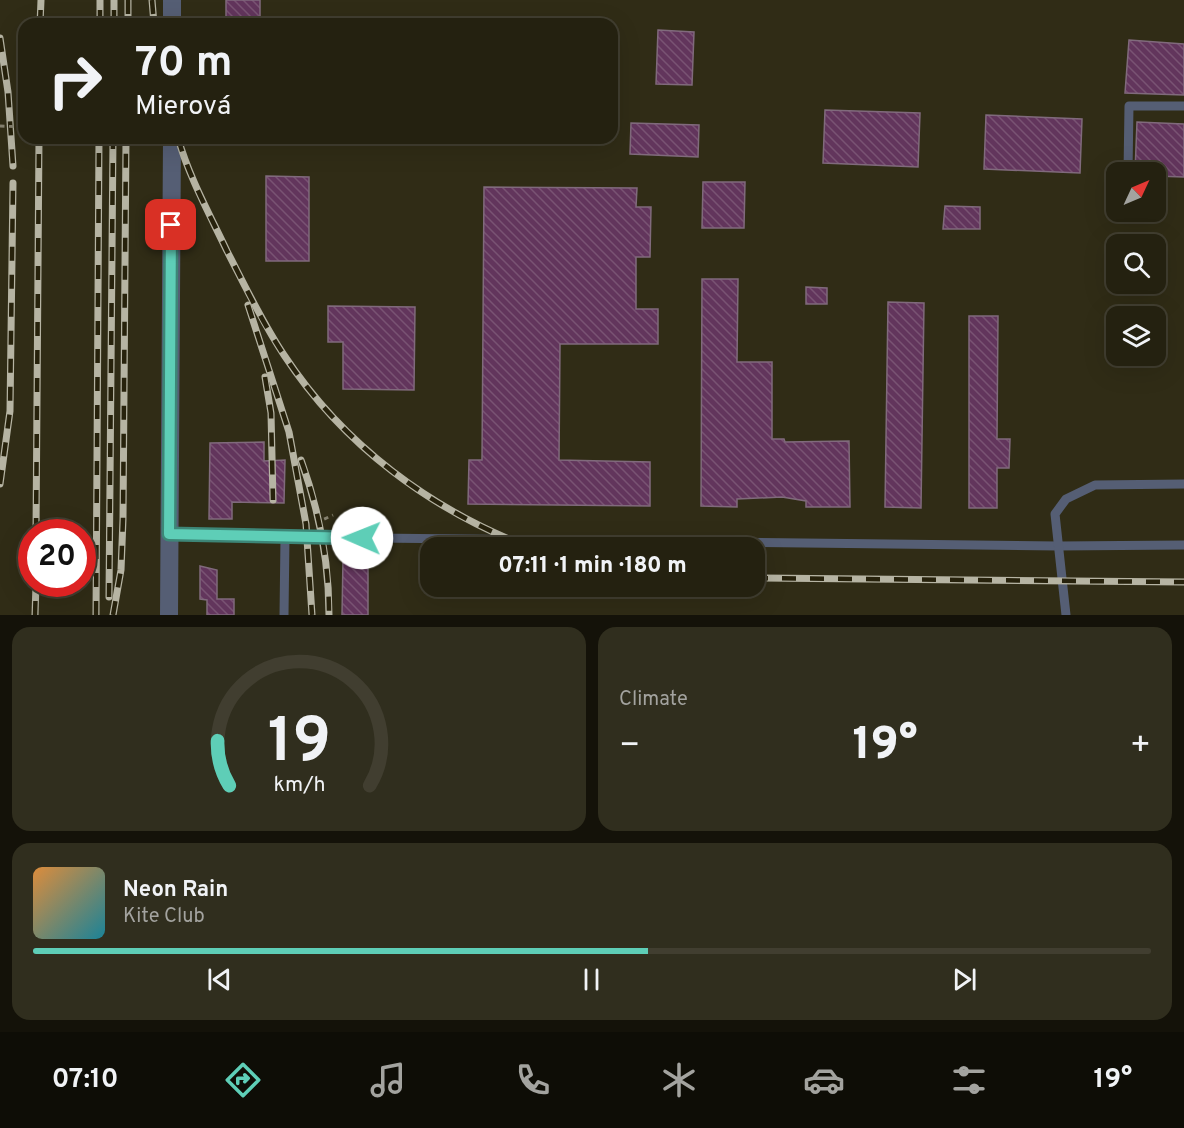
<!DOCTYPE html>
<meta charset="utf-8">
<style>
body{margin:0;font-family:Overpass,sans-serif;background:#302e1e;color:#f1f3f6;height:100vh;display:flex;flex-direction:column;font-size:22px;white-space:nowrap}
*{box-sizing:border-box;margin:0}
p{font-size:20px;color:#a3a39f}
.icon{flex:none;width:33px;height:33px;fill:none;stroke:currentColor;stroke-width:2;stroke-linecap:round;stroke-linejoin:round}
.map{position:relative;height:615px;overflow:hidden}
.drawer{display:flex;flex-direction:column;gap:12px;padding:12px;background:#141209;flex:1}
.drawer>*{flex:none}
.top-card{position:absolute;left:18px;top:18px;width:600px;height:126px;border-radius:18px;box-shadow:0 6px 24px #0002,0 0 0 2px #413e30;background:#242110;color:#f1f3f6;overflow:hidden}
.needle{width:39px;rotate:46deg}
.buttons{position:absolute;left:1106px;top:162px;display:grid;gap:12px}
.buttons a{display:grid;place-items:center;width:60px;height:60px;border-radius:12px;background:#242110;box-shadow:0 6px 24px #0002,0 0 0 2px #413e30;font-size:30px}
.speed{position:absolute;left:18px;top:519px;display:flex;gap:12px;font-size:30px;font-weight:700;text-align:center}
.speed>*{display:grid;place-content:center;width:78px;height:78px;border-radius:50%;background:#242110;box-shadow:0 6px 24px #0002,0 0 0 2px #413e30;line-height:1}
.speed .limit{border:9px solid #d22;background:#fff;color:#111}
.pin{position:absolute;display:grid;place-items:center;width:51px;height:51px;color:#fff;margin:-26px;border-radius:12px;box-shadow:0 3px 9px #0006}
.me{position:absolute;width:66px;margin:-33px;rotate:271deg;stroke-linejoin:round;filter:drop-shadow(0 0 4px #0008)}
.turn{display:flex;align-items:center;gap:21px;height:126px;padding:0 18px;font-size:27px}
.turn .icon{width:78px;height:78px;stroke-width:2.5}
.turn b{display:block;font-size:42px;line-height:51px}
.big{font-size:45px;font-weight:800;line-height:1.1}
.drawer .tile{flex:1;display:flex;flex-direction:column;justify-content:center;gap:9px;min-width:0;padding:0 21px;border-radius:18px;background:#302e1e}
.drawer .dial{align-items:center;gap:0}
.dial svg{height:156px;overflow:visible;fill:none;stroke:#413e30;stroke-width:7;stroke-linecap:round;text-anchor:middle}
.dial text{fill:#f1f3f6;stroke:none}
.song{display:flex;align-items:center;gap:18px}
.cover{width:72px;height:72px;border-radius:9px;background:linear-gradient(135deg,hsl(30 70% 55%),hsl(190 70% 35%))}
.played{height:6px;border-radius:3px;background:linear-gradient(90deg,#5eceb7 55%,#413e30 55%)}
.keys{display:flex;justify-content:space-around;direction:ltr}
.heat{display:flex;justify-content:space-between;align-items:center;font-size:33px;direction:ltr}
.drawer .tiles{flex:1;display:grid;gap:12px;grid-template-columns:1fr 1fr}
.tile:last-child{grid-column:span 2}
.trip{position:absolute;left:420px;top:537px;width:345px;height:60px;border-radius:18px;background:#242110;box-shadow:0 6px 24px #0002,0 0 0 2px #413e30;font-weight:800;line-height:60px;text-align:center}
.tab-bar{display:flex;height:96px;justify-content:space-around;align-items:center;background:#0e0d06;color:#a3a39f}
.tab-bar .icon{width:42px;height:42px}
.tab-bar .active{color:#5eceb7}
.tab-bar b{font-size:27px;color:#f1f3f6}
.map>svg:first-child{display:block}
.building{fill:url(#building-back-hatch);stroke:#806a7c;stroke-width:1.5}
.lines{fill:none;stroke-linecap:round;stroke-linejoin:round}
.path{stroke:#85816f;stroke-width:3;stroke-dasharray:4.5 4.5;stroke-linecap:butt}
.lane{stroke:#555e74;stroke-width:9}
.street{stroke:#555e74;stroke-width:18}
.rail-casing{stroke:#b6b4a3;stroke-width:7}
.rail{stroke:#27220c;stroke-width:4.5;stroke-dasharray:14;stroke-linecap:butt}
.path-bridge{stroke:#85816f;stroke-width:3;stroke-dasharray:4.5 4.5;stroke-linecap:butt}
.route-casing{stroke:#3d8677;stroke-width:15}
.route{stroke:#5eceb7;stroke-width:10}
</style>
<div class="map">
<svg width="1184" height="615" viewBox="0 0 1184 615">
<defs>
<pattern id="building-back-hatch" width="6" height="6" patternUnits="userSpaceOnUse" patternTransform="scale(1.5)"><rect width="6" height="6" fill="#62355c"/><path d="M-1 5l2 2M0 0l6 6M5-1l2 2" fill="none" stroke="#795373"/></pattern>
</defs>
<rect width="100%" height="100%" fill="#302c16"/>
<!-- building -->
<g class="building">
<rect x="226" y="0" width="34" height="24"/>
<path d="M658,30l36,2 -2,53 -36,-1z"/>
<path d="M1129,40l55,4v51l-59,-2z"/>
<path d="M825,110l95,3 -2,54 -95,-4z"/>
<path d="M986,115l96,4 -2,54 -96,-4z"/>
<path d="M1137,122l47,2v53l-29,-1v-4h-20z"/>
<path d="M631,123l68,2 -1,32 -68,-3z"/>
<path d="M266,176l43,1v84h-43z"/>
<path d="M703,182h42l-1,46h-42z"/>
<path d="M484,187l153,1 -1,19h15l-1,50h-14v52h22v35h-98l-1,116 91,2v44l-182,-2 1,-44h13z"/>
<path d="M945,206l35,1v22h-37z"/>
<path d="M702,279h36l-1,83h35v77h12l1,3 64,-1 1,66h-44v-6l-24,-4 -45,2v8l-36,-1z"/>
<path d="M806,287l21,1v16h-21z"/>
<path d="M888,302l36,1 -3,205 -36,-1z"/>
<path d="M328,306l87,1 -1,83 -71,-1v-47h-15z"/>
<path d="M969,316h29l-1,123h13l-1,29h-12v40h-28z"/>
<path d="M264,442v19l21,-1 -1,43 -52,-1v17h-23l1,-76z"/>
<path d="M343,558h25v57h-26z"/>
<path d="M200,566l17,4v29h17v16h-27v-15l-7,-1z"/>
</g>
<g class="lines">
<!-- path -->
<path class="path" d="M316,523l17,-8"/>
<!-- lane -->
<g class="lane">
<path d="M1128,172l1,-66h55"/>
<path d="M169,534l116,3"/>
<path d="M284,615l1,-78 773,9 126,-1"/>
<path d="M1066,615l-11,-101 11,-15 29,-14 89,-1"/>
</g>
<!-- street -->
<g class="street">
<path d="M172,24v-24"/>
<path d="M169,615l3,-477"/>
</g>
<!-- rail casing -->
<g class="rail-casing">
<g id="rail">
<path d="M128,0v24"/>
<path d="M152,0l2,24"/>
<path d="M40,24l1,-24"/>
<path d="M100,24v-24"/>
<path d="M114,24v-24"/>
<path d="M0,38l8,54 5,74"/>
<path d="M178,138c11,39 32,77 49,113 18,35 35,71 57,104 59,90 147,155 247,193"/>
<path d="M248,305l41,127 17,92 6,91"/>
<path d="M265,377l6,36 2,87"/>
<path d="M301,460c18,50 28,102 28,155"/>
<path d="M0,484l10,-73 3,-228"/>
<path d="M36,532l3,-394"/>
<path d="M754,578l430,4"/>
<path d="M109,597l4,-459"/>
<path d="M35,615l1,-31"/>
<path d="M96,615l3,-477"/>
<path d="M113,615l8,-45 2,-51 3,-381"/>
</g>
</g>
<!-- rail -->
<use href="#rail" class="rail"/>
<!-- path-bridge -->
<path class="path-bridge" d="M0,126l24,1"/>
</g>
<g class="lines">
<!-- route casing -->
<g class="route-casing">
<path id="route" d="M171,225l-2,309 193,4"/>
</g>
<!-- route -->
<use href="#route" class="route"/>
</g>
</svg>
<div class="buttons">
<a><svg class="needle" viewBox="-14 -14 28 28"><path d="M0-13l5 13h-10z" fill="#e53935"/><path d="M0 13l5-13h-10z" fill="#a3a39f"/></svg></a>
<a><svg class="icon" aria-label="search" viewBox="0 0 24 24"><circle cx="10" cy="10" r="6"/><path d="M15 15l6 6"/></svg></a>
<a><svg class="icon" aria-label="layers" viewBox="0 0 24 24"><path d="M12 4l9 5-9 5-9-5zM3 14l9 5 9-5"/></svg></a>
</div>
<div class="speed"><div class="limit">20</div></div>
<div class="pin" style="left:171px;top:225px;background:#d93025"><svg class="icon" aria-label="arrive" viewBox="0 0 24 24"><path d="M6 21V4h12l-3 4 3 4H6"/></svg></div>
<svg class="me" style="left:362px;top:538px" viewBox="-20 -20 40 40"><circle r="19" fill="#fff"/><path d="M0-13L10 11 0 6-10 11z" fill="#5eceb7"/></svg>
<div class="trip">07:11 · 1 min · 180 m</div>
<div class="top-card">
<div class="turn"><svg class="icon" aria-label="right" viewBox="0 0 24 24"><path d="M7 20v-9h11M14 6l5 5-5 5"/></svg><div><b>70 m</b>Mierová</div></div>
</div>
</div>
<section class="drawer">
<div class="tiles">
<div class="tile dial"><svg viewBox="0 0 100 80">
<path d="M14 69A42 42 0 1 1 86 69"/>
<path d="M14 69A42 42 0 0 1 8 46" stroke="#5eceb7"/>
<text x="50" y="56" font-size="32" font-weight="700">19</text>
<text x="50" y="72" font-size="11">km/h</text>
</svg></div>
<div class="tile"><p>Climate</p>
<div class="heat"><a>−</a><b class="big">19°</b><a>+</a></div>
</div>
<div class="tile">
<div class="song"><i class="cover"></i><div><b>Neon Rain</b><p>Kite Club</p></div></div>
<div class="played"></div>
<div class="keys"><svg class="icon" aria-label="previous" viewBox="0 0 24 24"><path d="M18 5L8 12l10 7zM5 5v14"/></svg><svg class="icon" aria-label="pause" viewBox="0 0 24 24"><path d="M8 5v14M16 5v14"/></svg><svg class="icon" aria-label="next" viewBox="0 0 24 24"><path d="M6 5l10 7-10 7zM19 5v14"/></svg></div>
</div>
</div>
</section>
<nav class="tab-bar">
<b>07:10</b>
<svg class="icon active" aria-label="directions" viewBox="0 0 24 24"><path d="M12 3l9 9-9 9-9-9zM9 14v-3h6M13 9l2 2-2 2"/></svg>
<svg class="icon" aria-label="music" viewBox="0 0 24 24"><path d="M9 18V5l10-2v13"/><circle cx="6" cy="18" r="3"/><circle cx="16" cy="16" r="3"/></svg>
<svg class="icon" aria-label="phone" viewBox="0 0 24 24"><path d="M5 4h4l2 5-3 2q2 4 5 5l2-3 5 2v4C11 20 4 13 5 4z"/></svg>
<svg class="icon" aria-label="climate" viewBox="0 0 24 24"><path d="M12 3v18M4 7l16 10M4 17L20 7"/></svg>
<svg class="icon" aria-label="car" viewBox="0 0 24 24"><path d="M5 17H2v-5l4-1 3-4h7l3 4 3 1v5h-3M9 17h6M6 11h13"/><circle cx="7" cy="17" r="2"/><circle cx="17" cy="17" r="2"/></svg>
<svg class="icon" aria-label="filters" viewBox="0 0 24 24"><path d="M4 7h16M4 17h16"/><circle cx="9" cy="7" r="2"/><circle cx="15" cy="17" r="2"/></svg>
<b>19°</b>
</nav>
